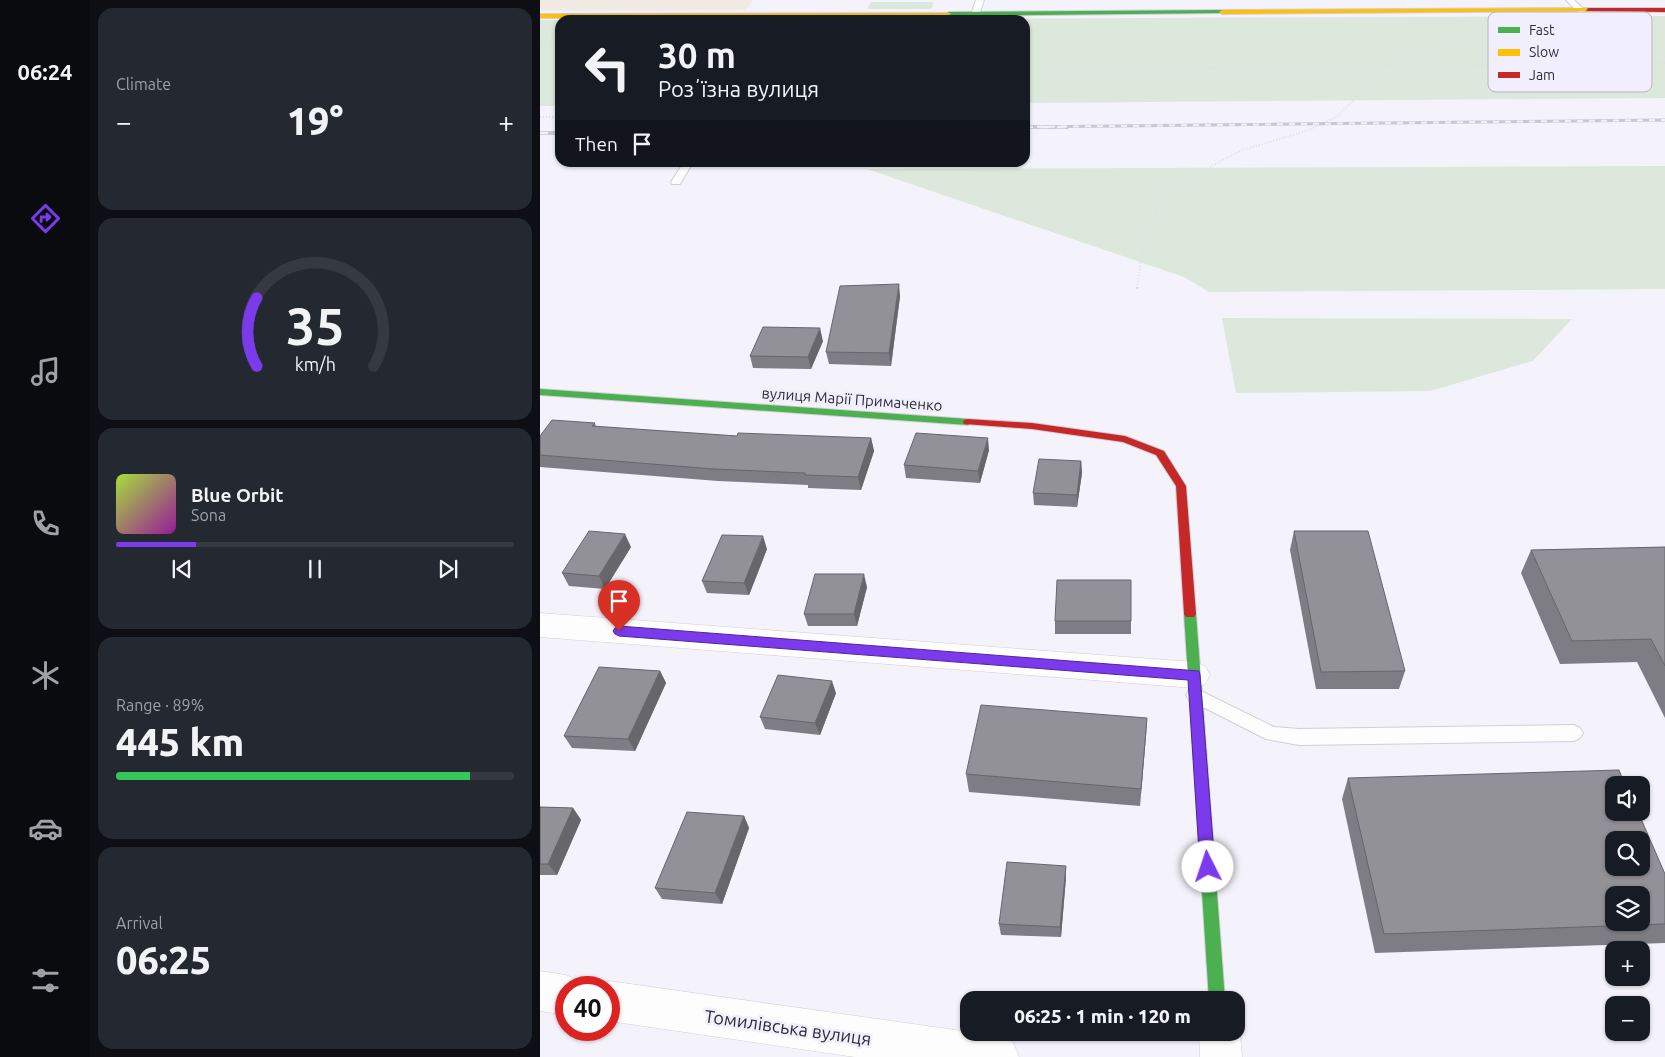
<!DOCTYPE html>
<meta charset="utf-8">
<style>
body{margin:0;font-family:Ubuntu,sans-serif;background:#242831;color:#f1f3f6;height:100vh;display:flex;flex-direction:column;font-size:19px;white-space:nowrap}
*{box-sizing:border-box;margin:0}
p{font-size:16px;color:#9ea1a6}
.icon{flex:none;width:28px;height:28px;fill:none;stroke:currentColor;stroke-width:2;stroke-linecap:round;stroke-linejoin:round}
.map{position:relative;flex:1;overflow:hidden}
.panel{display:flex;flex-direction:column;gap:8px;padding:8px;background:#0d0f14;width:450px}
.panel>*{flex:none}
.banner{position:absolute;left:15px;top:15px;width:475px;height:152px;border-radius:15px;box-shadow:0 1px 4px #0004;background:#171b24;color:#f1f3f6;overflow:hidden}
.fabs{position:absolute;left:1065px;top:776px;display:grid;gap:10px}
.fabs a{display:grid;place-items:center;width:45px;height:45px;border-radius:10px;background:#171b24;box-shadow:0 1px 4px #0004;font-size:25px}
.speed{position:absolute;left:15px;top:976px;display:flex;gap:10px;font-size:25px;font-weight:700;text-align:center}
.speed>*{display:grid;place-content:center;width:65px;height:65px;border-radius:50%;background:#171b24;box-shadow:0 1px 4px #0004;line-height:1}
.speed .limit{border:8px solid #d22;background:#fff;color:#111}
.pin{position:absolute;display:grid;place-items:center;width:42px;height:42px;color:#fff;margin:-51px -21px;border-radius:50% 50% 50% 0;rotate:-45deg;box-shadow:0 0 5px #0007}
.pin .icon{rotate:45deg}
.me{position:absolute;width:55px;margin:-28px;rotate:356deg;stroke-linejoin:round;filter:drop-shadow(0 0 4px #0008)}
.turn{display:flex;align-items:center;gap:18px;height:105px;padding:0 20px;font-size:22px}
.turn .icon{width:65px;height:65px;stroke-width:2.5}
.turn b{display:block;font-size:35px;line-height:42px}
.then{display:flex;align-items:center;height:48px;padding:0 20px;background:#0003;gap:10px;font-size:19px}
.big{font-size:38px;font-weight:800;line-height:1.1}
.panel .tile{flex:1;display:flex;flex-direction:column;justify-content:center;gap:8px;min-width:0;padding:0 18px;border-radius:15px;background:#242831}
.panel .dial{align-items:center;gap:0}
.dial svg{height:130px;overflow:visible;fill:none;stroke:#363941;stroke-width:7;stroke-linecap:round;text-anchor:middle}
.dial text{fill:#f1f3f6;stroke:none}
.song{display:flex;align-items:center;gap:15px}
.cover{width:60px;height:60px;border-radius:8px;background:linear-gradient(135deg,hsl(80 70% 55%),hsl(300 70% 35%))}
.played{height:5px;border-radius:2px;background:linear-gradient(90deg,#7c3aed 20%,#363941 20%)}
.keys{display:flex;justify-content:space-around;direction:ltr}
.heat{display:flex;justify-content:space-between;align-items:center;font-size:28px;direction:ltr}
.charge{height:8px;border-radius:4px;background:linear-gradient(90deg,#34c759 89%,#363941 0)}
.trip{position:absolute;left:420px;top:991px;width:285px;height:50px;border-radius:15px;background:#171b24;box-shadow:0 1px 4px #0004;font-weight:800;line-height:50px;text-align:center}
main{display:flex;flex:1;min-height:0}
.menu{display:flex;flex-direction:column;width:90px;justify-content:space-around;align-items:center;background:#090b0e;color:#9ea1a6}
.menu .icon{width:35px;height:35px}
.menu .current{color:#7c3aed}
.menu b{font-size:22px;color:#f1f3f6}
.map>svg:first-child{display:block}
.education{fill:#f2ebe3}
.green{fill:#dce8dc}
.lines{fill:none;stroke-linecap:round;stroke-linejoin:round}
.lane-casing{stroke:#d0cfd7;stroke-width:2}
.street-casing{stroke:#d0cfd7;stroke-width:1}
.fast-casing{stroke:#d0cfd7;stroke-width:2}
.slow-casing{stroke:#d0cfd7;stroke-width:2}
.jam-casing{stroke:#d0cfd7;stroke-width:2}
.path-far1{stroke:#e0e0e3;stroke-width:2;stroke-dasharray:1 2;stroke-linecap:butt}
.path{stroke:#e0e0e3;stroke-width:2.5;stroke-dasharray:2 3;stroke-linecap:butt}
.lane{fill:#fdfdfe;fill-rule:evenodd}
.street{fill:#fdfdfe;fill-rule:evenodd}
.fast{fill:#4caf50;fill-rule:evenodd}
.slow{fill:#ffc107;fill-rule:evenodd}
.jam{fill:#c62828;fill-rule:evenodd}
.rail-far1-casing{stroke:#cac8cb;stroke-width:3}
.rail-casing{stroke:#cac8cb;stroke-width:4}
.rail-far1{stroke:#f1effe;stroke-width:2;stroke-dasharray:6;stroke-linecap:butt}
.rail{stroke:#f1effe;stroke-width:2.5;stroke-dasharray:8;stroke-linecap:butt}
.wall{fill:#7e7d83}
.shaded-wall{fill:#67666a}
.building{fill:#939198;stroke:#67666a;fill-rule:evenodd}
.route{fill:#7c3aed;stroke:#51269a}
.labels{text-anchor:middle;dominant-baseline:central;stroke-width:5;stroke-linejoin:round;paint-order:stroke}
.street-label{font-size:15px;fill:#2f2d37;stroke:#f1effe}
.near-street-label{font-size:18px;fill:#2f2d37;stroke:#f1effe}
.key{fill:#f1effe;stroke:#b7b5c2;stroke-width:1}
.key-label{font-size:14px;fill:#2f2d37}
</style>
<main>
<nav class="menu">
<b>06:24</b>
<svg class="icon current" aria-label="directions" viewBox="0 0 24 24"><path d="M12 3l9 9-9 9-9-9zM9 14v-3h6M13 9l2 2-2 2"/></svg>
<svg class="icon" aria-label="music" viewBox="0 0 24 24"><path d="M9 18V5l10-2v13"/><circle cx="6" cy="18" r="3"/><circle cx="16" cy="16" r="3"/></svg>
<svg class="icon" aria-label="phone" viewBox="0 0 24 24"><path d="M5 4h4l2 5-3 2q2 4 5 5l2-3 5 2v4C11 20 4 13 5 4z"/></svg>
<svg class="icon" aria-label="climate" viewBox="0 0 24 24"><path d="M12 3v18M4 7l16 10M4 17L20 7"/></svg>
<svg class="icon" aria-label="car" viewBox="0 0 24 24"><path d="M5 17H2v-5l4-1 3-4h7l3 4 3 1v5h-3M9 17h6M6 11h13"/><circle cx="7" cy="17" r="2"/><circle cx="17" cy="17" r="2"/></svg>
<svg class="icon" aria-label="filters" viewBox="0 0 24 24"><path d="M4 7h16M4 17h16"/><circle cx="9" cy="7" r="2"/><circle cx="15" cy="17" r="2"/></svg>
</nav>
<section class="panel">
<div class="tile"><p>Climate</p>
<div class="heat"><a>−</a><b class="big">19°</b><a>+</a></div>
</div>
<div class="tile dial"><svg viewBox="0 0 100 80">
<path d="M14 69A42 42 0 1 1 86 69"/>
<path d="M14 69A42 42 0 0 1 14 27" stroke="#7c3aed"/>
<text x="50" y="56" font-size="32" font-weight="700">35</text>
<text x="50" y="72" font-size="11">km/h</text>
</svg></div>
<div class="tile">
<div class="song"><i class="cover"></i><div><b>Blue Orbit</b><p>Sona</p></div></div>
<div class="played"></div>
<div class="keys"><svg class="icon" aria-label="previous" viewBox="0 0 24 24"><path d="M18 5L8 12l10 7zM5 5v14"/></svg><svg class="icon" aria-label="pause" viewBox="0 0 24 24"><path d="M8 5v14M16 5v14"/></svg><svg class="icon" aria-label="next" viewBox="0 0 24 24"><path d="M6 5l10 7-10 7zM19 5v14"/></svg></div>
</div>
<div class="tile"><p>Range · 89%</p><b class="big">445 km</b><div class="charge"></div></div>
<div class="tile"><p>Arrival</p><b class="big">06:25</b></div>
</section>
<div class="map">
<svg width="1125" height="1057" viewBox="0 0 1125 1057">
<rect width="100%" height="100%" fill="#f4f2fa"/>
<!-- education -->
<path class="education" d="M0,0h213l-7,10 -206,1z"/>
<!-- green -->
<g class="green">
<path d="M331,2h63l-3,7h-64z"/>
<path d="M1125,16v82l-640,5v-83h-386z"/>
<rect x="0" y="20" width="20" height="86"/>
<path d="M1125,166v123l-456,3 -25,-15 -317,-108z"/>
<path d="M682,318l350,1 -39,42 -103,30 -194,2z"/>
</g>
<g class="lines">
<!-- lane casing -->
<g class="lane-casing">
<g id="lane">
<path d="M436,0h8l-5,15 -4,2 -4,-2z"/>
<path d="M1026,0h8l12,11 -7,2z"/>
<path d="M144,162h9l-13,22h-8l-1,-2z"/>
<path d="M655,688l79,39 25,2 275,-4 6,3 3,5 -3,5 -6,3 -275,4 -33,-6 -77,-39 -3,-5 3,-5z"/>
</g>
</g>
<!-- street casing -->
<g class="street-casing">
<g id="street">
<path d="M0,613l654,49 11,4 5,9 -5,9 -11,4 -654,-51z"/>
<path d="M0,971l26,4 14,6 3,7h-17v27l-26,-4z"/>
<path d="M69,981l389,55 15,6 6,15h-164l-246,-36v-33h-15z"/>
<path d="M696,1024l4,8 2,25h-42l-1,-25h37z"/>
</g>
</g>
<!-- fast casing -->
<g class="fast-casing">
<g id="fast">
<path d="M682,10l2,3 -275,3 -3,-2 3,-2z"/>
<path d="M0,389l428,30 5,3 -5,3 -428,-30z"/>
<path d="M650,609l4,2 2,3 29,386h-16l-25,-386 2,-3z"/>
</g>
</g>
<!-- slow casing -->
<g class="slow-casing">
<g id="slow">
<path d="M1048,8l2,3 -368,3 -3,-2 3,-2z"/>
<path d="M411,13l-2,3 -409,2v-4z"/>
</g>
</g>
<!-- jam casing -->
<g class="jam-casing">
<g id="jam">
<path d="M1048,8h77v4l-79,-1z"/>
<path d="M428,419l64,4 93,13 39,15 22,35 10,128 -2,3h-8l-2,-3 -8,-128 -20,-31 -33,-13 -91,-13 -68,-5 -1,-2 1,-2z"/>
</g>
</g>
<!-- path-far1 -->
<g class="path-far1">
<path d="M0,46l7,-6"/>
<path d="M485,70l640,-7"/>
<path d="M0,117h20"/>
<path d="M291,162l10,5"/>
<path d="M597,288l6,-43 20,-53 77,-41 69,-21 29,-14 49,-51 94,-29"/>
</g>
<!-- path -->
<path class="path" d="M597,289v-3"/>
<!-- lane -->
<use href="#lane" class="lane"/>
<!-- street -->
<use href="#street" class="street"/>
<!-- fast -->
<use href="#fast" class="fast"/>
<!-- slow -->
<use href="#slow" class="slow"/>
<!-- jam -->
<use href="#jam" class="jam"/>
<!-- rail-far1 casing -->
<g class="rail-far1-casing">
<path id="rail-far1" d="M485,127l640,-7"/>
</g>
<!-- rail casing -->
<g class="rail-casing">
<g id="rail">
<path d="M485,127h42"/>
<path d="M0,133h20"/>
</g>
</g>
<!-- rail-far1 -->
<use href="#rail-far1" class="rail-far1"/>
<!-- rail -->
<use href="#rail" class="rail"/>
</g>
<!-- wall -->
<g class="wall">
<path d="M360,296l-9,70 -62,-2 -3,-12z"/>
<path d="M283,341l-12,28 -58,-1 -3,-12z"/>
<path d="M55,423l1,4 141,9 134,2 3,13 -13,39 -53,-2v-3l-90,-4 -178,-14v-31z"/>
<path d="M449,450l-9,33 -74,-5 -2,-13z"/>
<path d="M541,461l1,12 -5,34 -43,-2 -1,-12z"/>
<path d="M754,531l111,140 -6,18h-83l-26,-139z"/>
<path d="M91,547l-26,42 -36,-3 -7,-13z"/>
<path d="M1125,547v171l-28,-56 -77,2 -39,-91 10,-23z"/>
<path d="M227,549l-18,46 -42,-2 -5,-12z"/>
<path d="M327,587l-10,39h-49l-4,-12z"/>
<rect x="515" y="621" width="76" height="13"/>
<path d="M120,671l6,12 -31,68 -63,-3 -8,-12z"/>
<path d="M296,693l-16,42 -55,-6 -5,-12z"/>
<path d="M607,718l-7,88 -171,-14 -3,-18z"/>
<path d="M808,778l317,96v69l-290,10 -33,-154z"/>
<path d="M0,807l33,1 8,12 -24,55h-17z"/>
<path d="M204,816l5,12 -27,76 -60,-5 -7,-11z"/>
<path d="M526,877l-5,60 -60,-2 -2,-11z"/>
</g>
<!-- shaded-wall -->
<g class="shaded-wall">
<path d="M359,284l1,12 -9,70 -2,-13z"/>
<path d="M280,328l3,13 -12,28 -3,-12z"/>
<path d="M331,438l3,13 -13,39 -3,-13z"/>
<path d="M448,438l1,12 -9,33 -2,-12z"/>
<path d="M541,461l1,12 -5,34v-12z"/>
<path d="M85,534l6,13 -26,42 -6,-13z"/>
<path d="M223,536l4,13 -18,46 -5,-12z"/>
<path d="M324,574l3,13 -10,39 -3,-12z"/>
<path d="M120,671l6,12 -31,68 -7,-12z"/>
<path d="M292,681l4,12 -16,42 -5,-12z"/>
<path d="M607,718l-1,18 -6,70 1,-17z"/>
<path d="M33,808l8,12 -24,55 -9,-11z"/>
<path d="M204,816l5,12 -27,76 -7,-11z"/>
<path d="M526,866v11l-5,60 -1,-10z"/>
</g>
<!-- building -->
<g class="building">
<path d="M359,284l-10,69 -63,-1 14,-66z"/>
<path d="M223,327l57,1 -12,29 -58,-1z"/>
<path d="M12,420l43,3 -3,3 145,10 1,-3 133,5 -13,39 -53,-2v-2l-91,-4 -174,-14v-19z"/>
<path d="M376,433l72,5 -10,33 -74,-6z"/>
<path d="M499,459l42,2 -4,34 -44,-2z"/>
<path d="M49,531l36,3 -26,42 -37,-3z"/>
<path d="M754,531h74l37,140 -84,1z"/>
<path d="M182,535l41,1 -19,47 -42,-2z"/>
<path d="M1125,547v119l-14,-27 -79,2 -41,-91z"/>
<path d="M275,574h49l-10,40h-50z"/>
<path d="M517,580h74v41h-76z"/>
<path d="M59,667l61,4 -32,68 -64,-3z"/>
<path d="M238,675l54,6 -17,42 -55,-6z"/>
<path d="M441,705l166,13 -6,71 -175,-15z"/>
<path d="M1079,770l6,15h-11v27h24l27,62v50l-281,10 -36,-156zM1074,840h27v28h-27zM1074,895h27v27h-27z"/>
<path d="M0,807l33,1 -25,56h-8z"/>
<path d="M147,812l57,4 -29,77 -60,-5z"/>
<path d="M467,862l59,4 -6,61 -61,-3z"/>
</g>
<!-- route -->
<path class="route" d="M79,626l580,45 1,4 15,192 -2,5 -5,2 -6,-2 -2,-5 -12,-187 -569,-44 -4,-2 -2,-3 2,-3z"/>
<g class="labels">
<!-- street labels -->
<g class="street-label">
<text transform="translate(312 399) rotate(4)">вулиця Марії Примаченко</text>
</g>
<!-- near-street labels -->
<g class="near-street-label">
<text transform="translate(248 1027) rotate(8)">Томилівська вулиця</text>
</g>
</g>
<!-- legend -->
<rect x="948" y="12" width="164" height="80" rx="8" class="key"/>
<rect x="958" y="27" width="22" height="6" fill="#4caf50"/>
<rect x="958" y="49" width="22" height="7" fill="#ffc107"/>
<rect x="958" y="72" width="22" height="6" fill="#c62828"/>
<g class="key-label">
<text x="989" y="35">Fast</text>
<text x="989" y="57">Slow</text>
<text x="989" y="80">Jam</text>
</g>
</svg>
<div class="fabs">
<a><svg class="icon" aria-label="sound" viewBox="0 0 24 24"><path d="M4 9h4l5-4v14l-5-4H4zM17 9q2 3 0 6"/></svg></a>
<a><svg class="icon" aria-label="search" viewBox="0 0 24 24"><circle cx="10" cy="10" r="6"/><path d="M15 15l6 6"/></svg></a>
<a><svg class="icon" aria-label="layers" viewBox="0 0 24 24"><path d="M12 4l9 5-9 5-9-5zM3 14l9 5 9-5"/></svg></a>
<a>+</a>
<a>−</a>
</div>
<div class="speed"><div class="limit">40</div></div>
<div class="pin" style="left:79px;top:631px;background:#d93025"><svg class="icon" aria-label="arrive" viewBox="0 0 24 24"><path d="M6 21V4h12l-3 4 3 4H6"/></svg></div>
<svg class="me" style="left:668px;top:867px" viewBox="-20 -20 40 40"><circle r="19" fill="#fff"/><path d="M0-13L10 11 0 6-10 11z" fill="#7c3aed"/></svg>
<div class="trip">06:25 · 1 min · 120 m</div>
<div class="banner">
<div class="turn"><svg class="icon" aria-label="left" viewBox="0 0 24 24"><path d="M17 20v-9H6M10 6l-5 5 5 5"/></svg><div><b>30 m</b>Розʼїзна вулиця</div></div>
<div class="then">Then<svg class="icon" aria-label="arrive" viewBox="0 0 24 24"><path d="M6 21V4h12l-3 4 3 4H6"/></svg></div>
</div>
</div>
</main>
